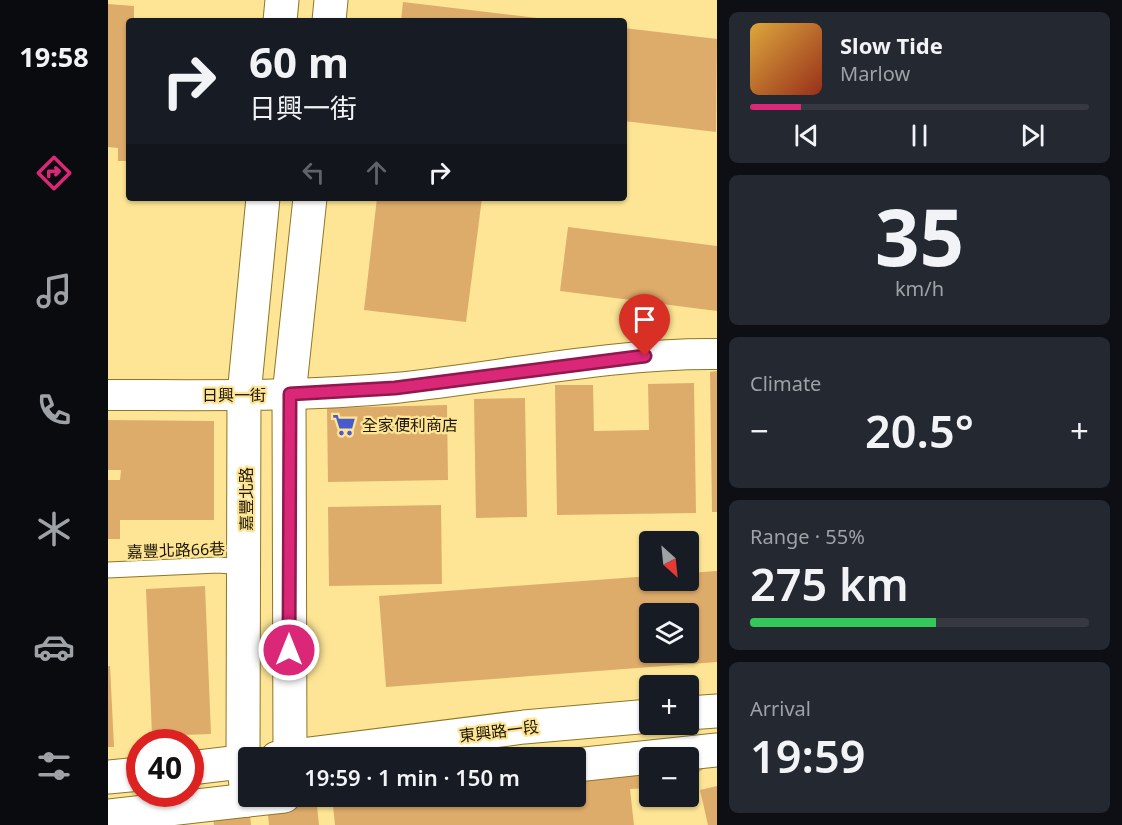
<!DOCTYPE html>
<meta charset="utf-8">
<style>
body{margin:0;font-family:"Noto Sans","Noto Sans TC",sans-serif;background:#242831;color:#f1f3f6;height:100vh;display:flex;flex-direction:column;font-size:22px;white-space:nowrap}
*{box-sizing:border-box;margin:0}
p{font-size:20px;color:#9ea1a6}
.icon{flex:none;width:33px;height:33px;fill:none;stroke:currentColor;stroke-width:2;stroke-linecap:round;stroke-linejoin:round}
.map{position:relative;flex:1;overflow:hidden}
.sheet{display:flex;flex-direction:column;gap:12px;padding:12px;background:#0d0f14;width:405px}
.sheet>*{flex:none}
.top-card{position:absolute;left:18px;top:18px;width:501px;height:183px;border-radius:6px;box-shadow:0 2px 4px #0004;background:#171b24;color:#f1f3f6;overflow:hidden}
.needle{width:39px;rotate:153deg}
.fabs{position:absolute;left:531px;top:531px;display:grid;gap:12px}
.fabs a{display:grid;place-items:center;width:60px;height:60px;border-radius:6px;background:#171b24;box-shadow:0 2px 4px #0004;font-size:30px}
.speed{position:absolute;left:18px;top:729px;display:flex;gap:12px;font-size:30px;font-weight:700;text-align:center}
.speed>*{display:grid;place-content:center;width:78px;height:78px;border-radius:50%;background:#171b24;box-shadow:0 2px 4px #0004;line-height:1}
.speed .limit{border:9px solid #d22;background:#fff;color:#111}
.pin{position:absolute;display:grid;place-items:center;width:51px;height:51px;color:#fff;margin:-62px -26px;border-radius:50% 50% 50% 0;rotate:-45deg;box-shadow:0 0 6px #0007}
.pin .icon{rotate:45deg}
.me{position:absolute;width:66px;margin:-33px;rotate:0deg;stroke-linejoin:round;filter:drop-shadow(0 0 4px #0008)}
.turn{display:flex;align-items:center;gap:21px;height:126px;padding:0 24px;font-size:27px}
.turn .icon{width:78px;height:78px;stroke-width:2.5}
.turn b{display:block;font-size:42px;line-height:51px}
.lanes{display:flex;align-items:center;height:57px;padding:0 24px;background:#0003;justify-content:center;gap:30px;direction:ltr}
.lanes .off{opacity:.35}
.big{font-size:45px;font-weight:600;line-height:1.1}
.sheet .card{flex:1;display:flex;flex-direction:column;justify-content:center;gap:9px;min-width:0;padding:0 21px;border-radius:9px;background:#242831}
.sheet .dial{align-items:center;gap:0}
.dial b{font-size:78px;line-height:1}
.song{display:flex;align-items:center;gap:18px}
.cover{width:72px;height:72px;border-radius:9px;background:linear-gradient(135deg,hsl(40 70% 55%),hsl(10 70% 35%))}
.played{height:6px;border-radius:3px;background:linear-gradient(90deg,#db2777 15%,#363941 15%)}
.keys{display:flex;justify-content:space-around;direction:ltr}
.heat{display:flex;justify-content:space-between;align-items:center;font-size:33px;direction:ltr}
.charge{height:9px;border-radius:4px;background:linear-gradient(90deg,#34c759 55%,#363941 0)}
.trip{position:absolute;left:130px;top:747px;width:348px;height:60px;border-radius:6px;background:#171b24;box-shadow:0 2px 4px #0004;font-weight:600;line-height:60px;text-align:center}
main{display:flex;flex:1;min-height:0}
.tab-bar{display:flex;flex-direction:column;width:108px;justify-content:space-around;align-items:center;background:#090b0e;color:#9ea1a6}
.tab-bar .icon{width:42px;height:42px}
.tab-bar .active{color:#db2777}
.tab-bar b{font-size:27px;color:#f1f3f6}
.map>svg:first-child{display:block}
.building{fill:#deac6a;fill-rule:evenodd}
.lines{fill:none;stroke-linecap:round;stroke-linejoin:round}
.service-casing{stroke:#8e7624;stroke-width:17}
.minor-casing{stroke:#8e7624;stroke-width:32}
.tertiary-casing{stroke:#8e7624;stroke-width:35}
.service{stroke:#fff;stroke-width:15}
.minor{stroke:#fff;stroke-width:30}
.tertiary{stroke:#fff;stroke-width:33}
.route-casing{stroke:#8e194d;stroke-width:15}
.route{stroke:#db2777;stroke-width:10}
.labels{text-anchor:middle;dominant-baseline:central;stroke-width:4.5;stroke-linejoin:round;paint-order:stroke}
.street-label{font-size:16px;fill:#1e1600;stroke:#fde595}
.poi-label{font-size:16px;fill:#1e1600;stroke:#fde595;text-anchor:start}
</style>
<main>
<nav class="tab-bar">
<b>19:58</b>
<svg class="icon active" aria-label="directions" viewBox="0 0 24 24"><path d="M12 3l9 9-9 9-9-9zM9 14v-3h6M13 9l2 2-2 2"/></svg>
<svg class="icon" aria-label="music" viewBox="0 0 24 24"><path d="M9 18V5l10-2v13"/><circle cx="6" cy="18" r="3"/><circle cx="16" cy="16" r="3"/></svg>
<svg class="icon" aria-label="phone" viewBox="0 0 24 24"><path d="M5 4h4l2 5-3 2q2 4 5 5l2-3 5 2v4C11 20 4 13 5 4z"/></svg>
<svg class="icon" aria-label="climate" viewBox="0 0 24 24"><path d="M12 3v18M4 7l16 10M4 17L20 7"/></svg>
<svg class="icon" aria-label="car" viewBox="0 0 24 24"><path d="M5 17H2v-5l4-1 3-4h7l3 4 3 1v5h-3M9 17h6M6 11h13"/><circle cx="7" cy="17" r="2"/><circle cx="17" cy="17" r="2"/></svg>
<svg class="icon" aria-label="filters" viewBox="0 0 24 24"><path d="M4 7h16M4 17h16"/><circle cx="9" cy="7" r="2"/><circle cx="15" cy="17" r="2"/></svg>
</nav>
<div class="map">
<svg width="609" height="825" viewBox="0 0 609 825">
<rect width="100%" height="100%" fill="#fde595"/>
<!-- building -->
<g class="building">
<path d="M295,2l151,18v1h-153z"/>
<path d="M0,4l26,2v15h-5v140h-11v-13l-10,-1z"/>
<path d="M516,28l93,11 -1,93 -92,-11z"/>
<path d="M269,198h105l-16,124 -102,-12z"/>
<path d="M460,227l149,19v65l-157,-20z"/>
<path d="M609,371v141h-5l-2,-140z"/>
<path d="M586,383l2,130 -139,2 -2,-130h38l1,46 55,-1 -1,-46z"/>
<path d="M417,398l2,119 -51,1 -2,-119z"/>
<path d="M339,405l1,75 -120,2 -1,-74z"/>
<path d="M0,420l106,1v99h-94v19h-12v-59h12l1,-10h-13z"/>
<path d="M333,505l1,79 -113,2 -1,-79z"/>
<path d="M609,571v91l-331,25 -7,-91 271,-20v4h38v-7zM542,614h38v38h-38z"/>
<path d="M97,586l6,148 -59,2 -6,-147z"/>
<path d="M0,666h2l4,81h-6z"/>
<path d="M609,747v13l-29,19v-21h-38v30l-20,1 4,36h-299l-3,-29h146v4l30,-4h68v-35z"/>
<path d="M609,786v39h-9l-8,-35z"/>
<path d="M140,794l3,31h-37l-3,-27z"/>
<path d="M158,796h50l3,29h-50z"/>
</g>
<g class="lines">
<!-- service casing -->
<g class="service-casing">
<path id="service" d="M0,570l110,-5 27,2"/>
</g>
<!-- minor casing -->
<g class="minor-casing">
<path id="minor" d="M0,395c96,0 192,2 287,-7 107,-11 214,-35 322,-34"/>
</g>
<!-- tertiary casing -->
<g class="tertiary-casing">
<g id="tertiary">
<path d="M172,21l2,-21"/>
<path d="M221,21l2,-21"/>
<path d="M580,713l29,-2"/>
<path d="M169,758l247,-31 126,-11"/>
<path d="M182,758l-1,-363 21,-197"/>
<path d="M468,765l141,-15"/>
<path d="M82,768l59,-7"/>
<path d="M0,777l32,-3"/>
<path d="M140,800l-5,-38 1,-367 19,-197"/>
<path d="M0,816l176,-20"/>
</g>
</g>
<!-- service -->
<use href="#service" class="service"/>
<!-- minor -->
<use href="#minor" class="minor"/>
<!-- tertiary -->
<use href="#tertiary" class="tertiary"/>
</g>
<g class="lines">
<!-- route casing -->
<g class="route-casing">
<path id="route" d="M181,650l1,-256 105,-6 250,-32"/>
</g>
<!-- route -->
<use href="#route" class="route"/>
</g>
<!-- icons -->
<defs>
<g id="supermarket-bare" transform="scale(1.8)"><path d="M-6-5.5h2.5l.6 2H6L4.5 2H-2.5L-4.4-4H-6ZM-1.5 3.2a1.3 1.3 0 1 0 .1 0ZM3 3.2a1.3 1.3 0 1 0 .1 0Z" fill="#4959ce" stroke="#fde595" stroke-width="2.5" paint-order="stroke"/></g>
</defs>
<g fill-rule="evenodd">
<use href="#supermarket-bare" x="236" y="425"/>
</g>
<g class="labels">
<!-- street labels -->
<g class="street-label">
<text x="126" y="395">日興一街</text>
<text transform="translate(138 499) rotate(-90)">嘉豐北路</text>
<text transform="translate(68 550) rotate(-2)">嘉豐北路66巷</text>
<text transform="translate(391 731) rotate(-7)">東興路一段</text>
</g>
<!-- poi labels -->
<g class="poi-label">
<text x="254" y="425">全家便利商店</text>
</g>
</g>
</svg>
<div class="fabs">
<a><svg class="needle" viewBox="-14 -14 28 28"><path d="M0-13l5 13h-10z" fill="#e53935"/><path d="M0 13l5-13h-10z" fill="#9ea1a6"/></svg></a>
<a><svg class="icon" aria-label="layers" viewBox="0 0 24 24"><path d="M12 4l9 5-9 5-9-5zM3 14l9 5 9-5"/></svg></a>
<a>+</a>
<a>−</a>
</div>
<div class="speed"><div class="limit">40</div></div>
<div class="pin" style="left:537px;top:356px;background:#d93025"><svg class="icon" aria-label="arrive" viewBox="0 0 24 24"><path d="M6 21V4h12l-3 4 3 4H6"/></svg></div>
<svg class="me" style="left:181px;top:650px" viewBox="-20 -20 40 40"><circle r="17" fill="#db2777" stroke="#fff" stroke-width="3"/><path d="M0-11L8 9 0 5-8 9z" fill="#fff"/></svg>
<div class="trip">19:59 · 1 min · 150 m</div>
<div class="top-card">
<div class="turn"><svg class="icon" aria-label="right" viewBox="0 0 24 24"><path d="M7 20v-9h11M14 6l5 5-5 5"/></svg><div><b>60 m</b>日興一街</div></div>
<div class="lanes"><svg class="icon off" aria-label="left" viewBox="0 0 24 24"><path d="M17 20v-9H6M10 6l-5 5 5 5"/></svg><svg class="icon off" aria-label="ahead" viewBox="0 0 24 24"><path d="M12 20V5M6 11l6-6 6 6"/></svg><svg class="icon" aria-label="right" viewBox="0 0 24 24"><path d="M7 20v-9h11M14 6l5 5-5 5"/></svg></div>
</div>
</div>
<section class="sheet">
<div class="card">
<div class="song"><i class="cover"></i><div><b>Slow Tide</b><p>Marlow</p></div></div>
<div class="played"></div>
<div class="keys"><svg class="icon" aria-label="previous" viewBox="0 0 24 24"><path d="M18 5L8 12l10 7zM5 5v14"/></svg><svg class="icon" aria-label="pause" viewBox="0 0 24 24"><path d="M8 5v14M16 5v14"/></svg><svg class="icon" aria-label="next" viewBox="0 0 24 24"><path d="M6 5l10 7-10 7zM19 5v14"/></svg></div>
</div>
<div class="card dial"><b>35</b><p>km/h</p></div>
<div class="card"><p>Climate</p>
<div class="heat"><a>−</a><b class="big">20.5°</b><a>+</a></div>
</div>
<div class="card"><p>Range · 55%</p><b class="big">275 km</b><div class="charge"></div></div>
<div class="card"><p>Arrival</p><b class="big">19:59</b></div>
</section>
</main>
